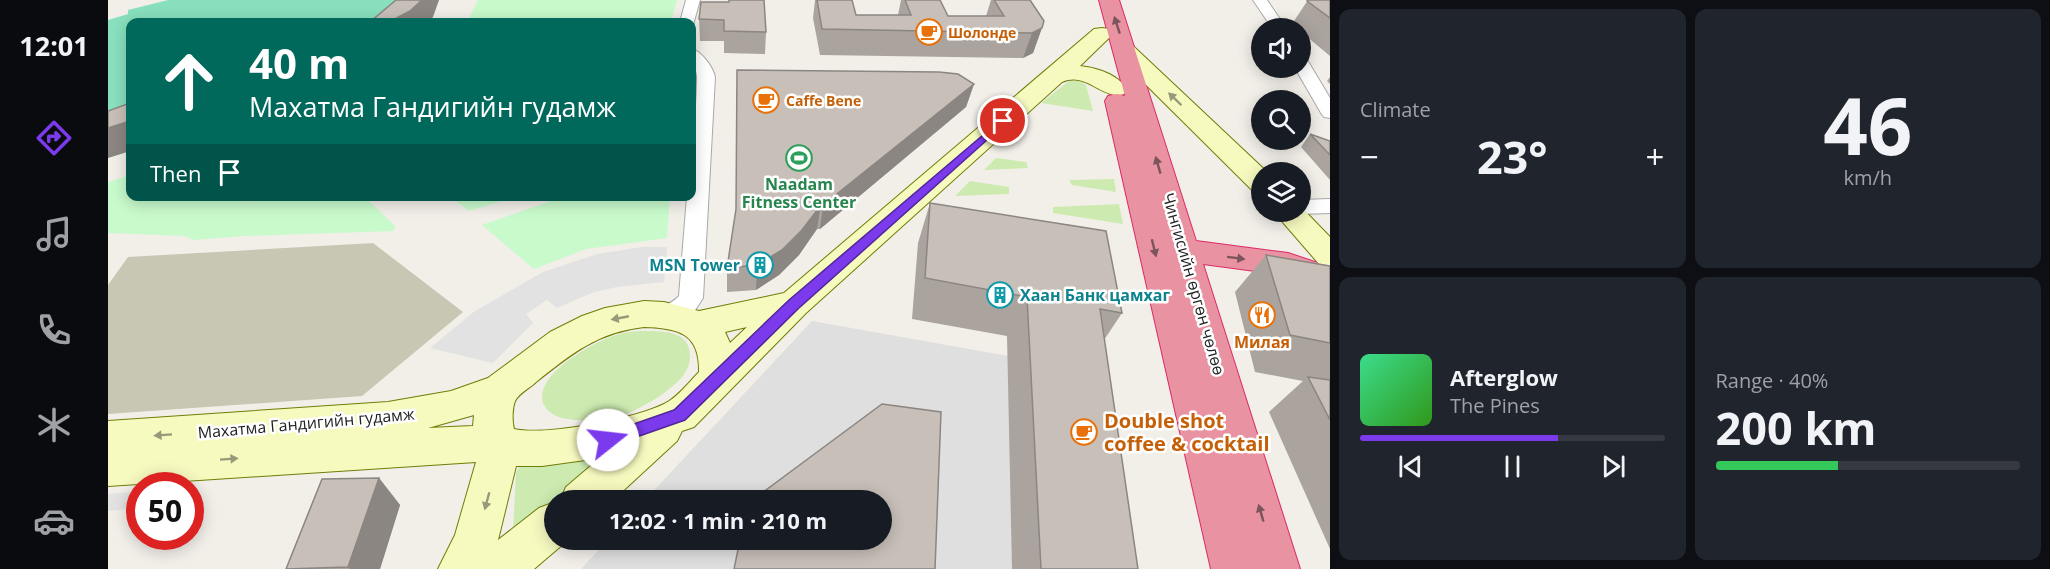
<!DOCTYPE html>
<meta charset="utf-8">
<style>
body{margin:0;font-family:"Open Sans",sans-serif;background:#20242c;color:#f1f3f6;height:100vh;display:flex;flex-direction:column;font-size:22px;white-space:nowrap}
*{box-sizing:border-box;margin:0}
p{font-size:20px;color:#9ea1a6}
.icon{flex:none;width:33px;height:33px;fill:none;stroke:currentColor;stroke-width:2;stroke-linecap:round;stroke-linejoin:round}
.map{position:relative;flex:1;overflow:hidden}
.sheet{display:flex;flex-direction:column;gap:9px;padding:9px;background:#0d0f14;width:720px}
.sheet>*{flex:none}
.hud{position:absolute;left:18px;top:18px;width:570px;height:183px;border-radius:12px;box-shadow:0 3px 15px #0003;background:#00695c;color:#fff;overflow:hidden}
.buttons{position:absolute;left:1143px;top:18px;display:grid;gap:12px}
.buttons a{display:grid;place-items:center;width:60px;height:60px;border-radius:50%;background:#171b24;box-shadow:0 3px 15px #0003;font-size:30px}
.speed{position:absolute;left:18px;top:472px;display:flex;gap:12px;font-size:30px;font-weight:700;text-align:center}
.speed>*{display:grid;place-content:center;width:78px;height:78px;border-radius:50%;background:#171b24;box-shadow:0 3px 15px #0003;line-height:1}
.speed .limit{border:9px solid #d22;background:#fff;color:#111}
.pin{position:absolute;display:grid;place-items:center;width:51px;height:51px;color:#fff;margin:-26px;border:3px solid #fff;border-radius:50%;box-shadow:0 2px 6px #0007}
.me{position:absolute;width:66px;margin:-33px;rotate:74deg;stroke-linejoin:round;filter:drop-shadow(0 0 4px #0008)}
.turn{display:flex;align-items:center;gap:21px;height:126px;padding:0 24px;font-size:27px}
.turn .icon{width:78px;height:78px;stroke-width:2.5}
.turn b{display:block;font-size:42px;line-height:51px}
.then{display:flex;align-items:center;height:57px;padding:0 24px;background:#0003;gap:12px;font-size:22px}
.big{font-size:45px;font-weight:700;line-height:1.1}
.sheet .card{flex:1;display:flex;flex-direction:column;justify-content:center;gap:9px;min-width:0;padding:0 21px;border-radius:12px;background:#20242c}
.sheet .dial{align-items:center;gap:0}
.dial b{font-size:78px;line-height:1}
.song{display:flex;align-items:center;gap:18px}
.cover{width:72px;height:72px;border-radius:9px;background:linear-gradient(135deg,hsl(150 70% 55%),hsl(110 70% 35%))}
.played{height:6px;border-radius:3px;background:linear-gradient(90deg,#7c3aed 65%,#363941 65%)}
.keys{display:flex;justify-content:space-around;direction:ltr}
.heat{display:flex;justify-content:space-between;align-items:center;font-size:33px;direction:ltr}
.charge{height:9px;border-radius:4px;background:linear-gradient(90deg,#34c759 40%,#363941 0)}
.sheet .tiles{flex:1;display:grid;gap:9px;grid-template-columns:repeat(2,1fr)}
.trip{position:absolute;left:436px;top:490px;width:348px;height:60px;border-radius:30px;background:#171b24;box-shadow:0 3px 15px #0003;font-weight:700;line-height:60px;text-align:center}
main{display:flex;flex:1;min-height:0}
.dock{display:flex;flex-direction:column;width:108px;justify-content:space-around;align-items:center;background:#090b0e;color:#9ea1a6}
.dock .icon{width:42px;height:42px}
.dock .selected{color:#7c3aed}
.dock b{font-size:27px;color:#f1f3f6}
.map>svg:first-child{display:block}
.residential{fill:#e0dfdf}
.construction{fill:#c7c7b4}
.grass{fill:#cdebb0}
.park{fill:#c8facc}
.pitch{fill:#88e0be}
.parking{fill:#e2e2e2}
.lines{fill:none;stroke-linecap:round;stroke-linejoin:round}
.street-casing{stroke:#a9a9a9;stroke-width:2}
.secondary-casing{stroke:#707d05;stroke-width:2}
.highway-casing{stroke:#dc2a67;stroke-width:2}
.street{fill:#fff;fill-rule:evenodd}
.secondary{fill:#f7fabf;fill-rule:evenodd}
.highway{fill:#e892a2;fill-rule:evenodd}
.wall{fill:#aba49e}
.shaded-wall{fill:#8b8681}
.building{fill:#c7bfb8;stroke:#8b8681;stroke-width:1.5}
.oneway{fill:#7b545c}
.oneway2{fill:#979978}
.route{fill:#7c3aed;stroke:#51269a;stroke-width:1.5}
.labels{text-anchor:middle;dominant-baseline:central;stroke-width:5;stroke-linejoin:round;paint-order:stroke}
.far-food-label{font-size:14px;font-weight:bold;fill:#c56008;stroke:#fff;text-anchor:start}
.leisure-label{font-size:16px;font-weight:bold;fill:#27864d;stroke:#fff}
.culture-label{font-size:16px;font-weight:bold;fill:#0d838f;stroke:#fff;text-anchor:end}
.street-label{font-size:16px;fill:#222;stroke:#fff}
.food-label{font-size:16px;font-weight:bold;fill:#c56008;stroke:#fff}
.near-food-label{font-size:20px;font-weight:bold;fill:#c56008;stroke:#fff;text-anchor:start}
</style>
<main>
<nav class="dock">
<b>12:01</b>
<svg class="icon selected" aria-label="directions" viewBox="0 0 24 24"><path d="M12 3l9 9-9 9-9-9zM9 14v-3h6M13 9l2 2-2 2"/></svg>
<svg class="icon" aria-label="music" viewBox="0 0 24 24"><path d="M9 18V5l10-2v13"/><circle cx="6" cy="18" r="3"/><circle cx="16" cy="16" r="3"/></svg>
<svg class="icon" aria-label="phone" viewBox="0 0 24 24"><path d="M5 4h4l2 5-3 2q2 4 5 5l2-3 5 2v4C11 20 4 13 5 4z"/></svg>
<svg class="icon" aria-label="climate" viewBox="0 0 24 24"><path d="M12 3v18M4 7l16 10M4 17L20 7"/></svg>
<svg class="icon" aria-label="car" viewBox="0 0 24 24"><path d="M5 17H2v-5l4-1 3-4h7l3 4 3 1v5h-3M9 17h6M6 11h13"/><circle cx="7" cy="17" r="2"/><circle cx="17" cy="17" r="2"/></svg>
</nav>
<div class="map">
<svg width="1222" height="569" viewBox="0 0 1222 569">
<rect width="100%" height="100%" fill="#f2efe9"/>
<!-- residential -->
<path class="residential" d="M704,321l257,46 26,202h-514l27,-29h274v-39h-238z"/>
<!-- construction -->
<path class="construction" d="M265,243l90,69 -101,84 -254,18v-129l20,-28z"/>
<!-- grass -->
<g class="grass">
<path d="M961,81h10l7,4 7,26 -52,-8z"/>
<path d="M888,158l30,4 2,6 -44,2z"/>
<path d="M1006,179l2,13 -44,-7 -3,-5z"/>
<path d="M862,181l39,6v7l-54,2z"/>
<path d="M1011,204l4,20 -70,-11v-6z"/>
<path d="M537,331c19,0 45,0 45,25 0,8 -3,15 -8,21 -12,14 -32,26 -49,34 -16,7 -35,10 -53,9 -12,0 -27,-2 -34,-12 -20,-29 46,-65 67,-72 11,-4 21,-5 32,-5z"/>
<path d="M492,458l-37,43h-8v7l-42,23 3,-58 4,-7z"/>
</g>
<!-- park -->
<g class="park">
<path d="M370,0h199l-6,22h-204z"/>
<path d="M22,175v21h117l5,6 11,-6 102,1 30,29 -1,5 -150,5 -50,4 -10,-4 -76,-3v-51z"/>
<path d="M457,196l105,1 -3,41 -81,11 -52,20 -52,-44z"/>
<path d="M343,197h64l-46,14z"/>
</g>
<!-- pitch -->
<path class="pitch" d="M60,0h271l-11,22h-298v129l-22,7v-138l20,-6v-4z"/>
<!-- parking -->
<g class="parking">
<path d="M534,247h25l-3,35 -47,5 -23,5 -37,16 -10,-8 -21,14 7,9 -40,40 -63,-15 45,-37 68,-39 54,-18z"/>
<path d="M31,491v17l-31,3v-17z"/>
</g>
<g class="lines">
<!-- street casing -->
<g class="street-casing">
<g id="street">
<path d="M578,0h14l-7,25 -1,1v-4h-12z"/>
<path d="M1145,0h14l19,28h-14z"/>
<path d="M584,49c10,3 21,18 23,28l-12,221 -11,17 -24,10 -9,-3 -4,-7c6,-10 17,-11 24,-19l8,-100h5c0,-39 4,-77 5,-116 1,-12 -7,-16 -5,-31z"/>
<path d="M1192,57l6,1 24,40v20l-6,-1 -3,-4 -26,-45h5z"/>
<path d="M1222,199v14l-30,1 -8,-2h8v-12z"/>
</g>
</g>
<!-- secondary casing -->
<g class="secondary-casing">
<g id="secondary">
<path d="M994,28l8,1 3,5 -33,32c17,2 37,8 47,23l-3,5c-23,6 -37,-23 -62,-12l-256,231 -112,114 -12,4 -5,10 -65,60h-52l6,-14 34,-29 -58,8h-26l-18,74 41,-32 16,-6v38h13l-34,29h-96l17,-34 21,-73 -368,24v-65l280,-19 63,-11 37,-13 62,-46 32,-16 23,-8 39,-7 20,1 35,9 85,-18 310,-264zM536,327c34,1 56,6 55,45 -10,10 -22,26 -35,32 -31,15 -117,32 -150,25 -2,-8 -2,-20 1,-28 4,-8 15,-13 21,-19 35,-28 62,-50 108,-55zM639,327l-17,16 -5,-11zM366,415l-1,11 -45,2z"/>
<path d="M1016,43l8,2 135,127h-5v21l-10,-3 -136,-135 -3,-5 3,-5z"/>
<path d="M1192,206l30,31v30l-11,-3 -45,-52h26z"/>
</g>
</g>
<!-- highway casing -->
<g class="highway-casing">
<path id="highway" d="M991,0h20l77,241 92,12 42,14v24l-45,-16 -82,-11 97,305h-89l-106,-468 3,-5 9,-2 8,2z"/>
</g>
<!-- street -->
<use href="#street" class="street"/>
<!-- secondary -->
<use href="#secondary" class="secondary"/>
<!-- highway -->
<use href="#highway" class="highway"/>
</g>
<!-- wall -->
<g class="wall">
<path d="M707,0h37l4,15h42l3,-15h39l8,16h38l5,-16h39l14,21 -11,32 -10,5 -203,-3 -7,-37z"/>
<path d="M1200,0h22v56l-30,-25v-3h-3l-5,-4z"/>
<path d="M621,2l37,30 -1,22 -41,-1v-12h-24l-1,-22z"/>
<path d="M1222,77v7l-3,-3z"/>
<path d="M866,84l-8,23 -146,122h-3l-18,26 -20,20 -23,15 -29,2v-24l9,-55v-120z"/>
<path d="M1202,134l20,7v39l-29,-33z"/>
<path d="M822,203l192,110 -18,27 34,229h-126l-5,-233 -95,-17 6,-76z"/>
<path d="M1158,255l64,11v283l-61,-137 34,-31 -48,-9 -20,-80z"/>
<path d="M271,478l21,27 -20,64h-94z"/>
</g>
<!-- shaded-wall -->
<g class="shaded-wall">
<path d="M314,0h17l-6,17 -5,5h-39z"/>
<path d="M934,28l-9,25 -10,5 9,-25z"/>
<path d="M866,84l-8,23 -146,122 3,-24z"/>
<path d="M22,121v30l-22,7v-30z"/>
<path d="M713,205l-4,24 -18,26 -20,20 -23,15 1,-25z"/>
<path d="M271,478l21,27 -20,64h-30l-2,-2z"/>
</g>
<!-- building -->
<g class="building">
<path d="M288,0h26l-12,11 -21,11h-19z"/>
<path d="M621,0h35l2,32 -42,-1v-11l-25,-1 2,-17h28z"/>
<path d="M709,0h35l4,15h55l-6,-15h35l8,16h56l-10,-16h36l14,21 -2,7 -10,5 -210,-4z"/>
<path d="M1200,0h22v18l-23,-17z"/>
<path d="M629,70l202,2 19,2 16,10 -151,121h-2l-19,25 -20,20 -25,15 -30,3 9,-59z"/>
<path d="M22,103v18l-22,7v-17z"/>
<path d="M1202,134l20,7v14z"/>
<path d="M822,203l176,28 16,82 -22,-4 38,260h-97l-14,-272 -102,-19z"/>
<path d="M1158,255l64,11v77l-40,-8z"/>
<path d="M1200,377l22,3v40z"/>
<path d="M774,404l59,8 -6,157h-201l6,-29h142v-39h-131z"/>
<path d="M271,478l-31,89 -62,2 36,-90z"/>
</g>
<!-- one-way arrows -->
<defs><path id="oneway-solid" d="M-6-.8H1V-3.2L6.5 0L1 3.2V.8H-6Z" transform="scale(1.5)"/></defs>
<g class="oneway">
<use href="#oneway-solid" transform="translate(1009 25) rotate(-108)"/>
<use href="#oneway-solid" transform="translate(1050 165) rotate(-106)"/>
<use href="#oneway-solid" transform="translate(1046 248) rotate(76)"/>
<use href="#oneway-solid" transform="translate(1128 258) rotate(7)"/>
<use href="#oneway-solid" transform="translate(1153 513) rotate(-106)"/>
</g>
<g class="oneway2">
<use href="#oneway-solid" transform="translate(1067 99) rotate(-136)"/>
<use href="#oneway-solid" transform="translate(512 318) rotate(169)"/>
<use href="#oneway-solid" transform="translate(55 435) rotate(176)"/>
<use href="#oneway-solid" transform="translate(121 459) rotate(-4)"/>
<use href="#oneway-solid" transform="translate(379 501) rotate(105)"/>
</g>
<!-- route -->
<path class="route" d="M895,118l3,1v4l-207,185 -114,112 -77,27 -6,-2 -3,-5 3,-5 72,-25 115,-110z"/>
<!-- icons -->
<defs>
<g id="cafe-ring" transform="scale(1.35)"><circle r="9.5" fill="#fff" stroke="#e8710a" stroke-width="1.5"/><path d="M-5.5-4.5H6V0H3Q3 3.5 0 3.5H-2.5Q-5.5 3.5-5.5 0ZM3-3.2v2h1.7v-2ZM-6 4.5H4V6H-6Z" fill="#e8710a"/></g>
<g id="stadium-ring" transform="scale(1.35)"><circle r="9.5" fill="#fff" stroke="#2e9e5b" stroke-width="1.5"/><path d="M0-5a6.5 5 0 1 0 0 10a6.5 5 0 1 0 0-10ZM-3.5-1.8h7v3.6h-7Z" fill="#2e9e5b"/></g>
<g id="building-ring" transform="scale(1.35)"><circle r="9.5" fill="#fff" stroke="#0f9aa8" stroke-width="1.5"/><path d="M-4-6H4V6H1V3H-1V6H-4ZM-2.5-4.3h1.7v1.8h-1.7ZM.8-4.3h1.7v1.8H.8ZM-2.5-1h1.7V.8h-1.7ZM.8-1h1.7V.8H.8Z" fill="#0f9aa8"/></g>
<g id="restaurant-ring" transform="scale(1.35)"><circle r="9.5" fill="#fff" stroke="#e8710a" stroke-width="1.5"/><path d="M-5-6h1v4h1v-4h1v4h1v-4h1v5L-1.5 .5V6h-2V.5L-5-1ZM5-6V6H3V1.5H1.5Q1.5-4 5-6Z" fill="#e8710a"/></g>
</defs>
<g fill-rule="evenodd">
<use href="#cafe-ring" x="821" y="32"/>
<use href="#cafe-ring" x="658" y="100"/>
<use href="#stadium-ring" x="691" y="158"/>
<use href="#building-ring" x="652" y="265"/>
<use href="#building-ring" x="892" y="295"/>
<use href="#restaurant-ring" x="1154" y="315"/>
<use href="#cafe-ring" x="976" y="432"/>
</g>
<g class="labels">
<!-- far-food labels -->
<g class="far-food-label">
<text x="840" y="32">Шолонде</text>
<text x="678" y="100">Caffe Bene</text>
</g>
<!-- leisure labels -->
<g class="leisure-label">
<text x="691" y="184">Naadam<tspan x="691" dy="18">Fitness Center</tspan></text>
</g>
<!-- culture labels -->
<g class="culture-label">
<text x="632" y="265">MSN Tower</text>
<text x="912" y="295" text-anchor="start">Хаан Банк цамхаг</text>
</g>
<!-- street labels -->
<g class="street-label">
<text transform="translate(1086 284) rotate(74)">Чингисийн өргөн чөлөө</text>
<text transform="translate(198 423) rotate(-5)">Махатма Гандигийн гудамж</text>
</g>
<!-- food labels -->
<g class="food-label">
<text x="1154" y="342">Милая</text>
</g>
<!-- near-food labels -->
<g class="near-food-label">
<text x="996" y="420">Double shot<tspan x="996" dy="23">coffee &amp; cocktail</tspan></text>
</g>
</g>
</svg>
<div class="buttons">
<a><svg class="icon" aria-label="sound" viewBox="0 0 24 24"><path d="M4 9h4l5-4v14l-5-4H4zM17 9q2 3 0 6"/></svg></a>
<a><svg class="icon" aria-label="search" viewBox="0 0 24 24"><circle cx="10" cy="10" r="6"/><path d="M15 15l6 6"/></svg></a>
<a><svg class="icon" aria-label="layers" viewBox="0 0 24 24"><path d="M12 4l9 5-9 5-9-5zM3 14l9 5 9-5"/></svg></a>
</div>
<div class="speed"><div class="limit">50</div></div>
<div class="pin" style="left:895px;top:121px;background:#d93025"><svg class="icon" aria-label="arrive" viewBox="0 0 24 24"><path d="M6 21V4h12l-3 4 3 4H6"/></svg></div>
<svg class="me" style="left:500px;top:440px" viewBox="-20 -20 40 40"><circle r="19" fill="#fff"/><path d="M0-13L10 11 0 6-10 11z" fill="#7c3aed"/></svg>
<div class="trip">12:02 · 1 min · 210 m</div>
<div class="hud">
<div class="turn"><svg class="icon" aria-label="ahead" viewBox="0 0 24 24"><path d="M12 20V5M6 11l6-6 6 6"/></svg><div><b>40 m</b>Махатма Гандигийн гудамж</div></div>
<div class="then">Then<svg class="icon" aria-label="arrive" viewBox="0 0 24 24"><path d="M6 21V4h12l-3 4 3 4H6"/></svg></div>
</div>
</div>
<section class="sheet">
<div class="tiles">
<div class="card"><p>Climate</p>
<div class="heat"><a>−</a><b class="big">23°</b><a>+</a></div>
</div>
<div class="card dial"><b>46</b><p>km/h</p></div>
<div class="card">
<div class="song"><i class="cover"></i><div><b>Afterglow</b><p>The Pines</p></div></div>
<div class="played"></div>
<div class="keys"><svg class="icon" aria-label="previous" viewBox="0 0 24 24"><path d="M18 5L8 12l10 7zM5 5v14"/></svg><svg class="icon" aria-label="pause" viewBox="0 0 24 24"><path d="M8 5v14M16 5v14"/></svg><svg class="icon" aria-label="next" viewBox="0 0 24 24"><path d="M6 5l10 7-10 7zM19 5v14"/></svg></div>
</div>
<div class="card"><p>Range · 40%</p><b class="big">200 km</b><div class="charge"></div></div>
</div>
</section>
</main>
